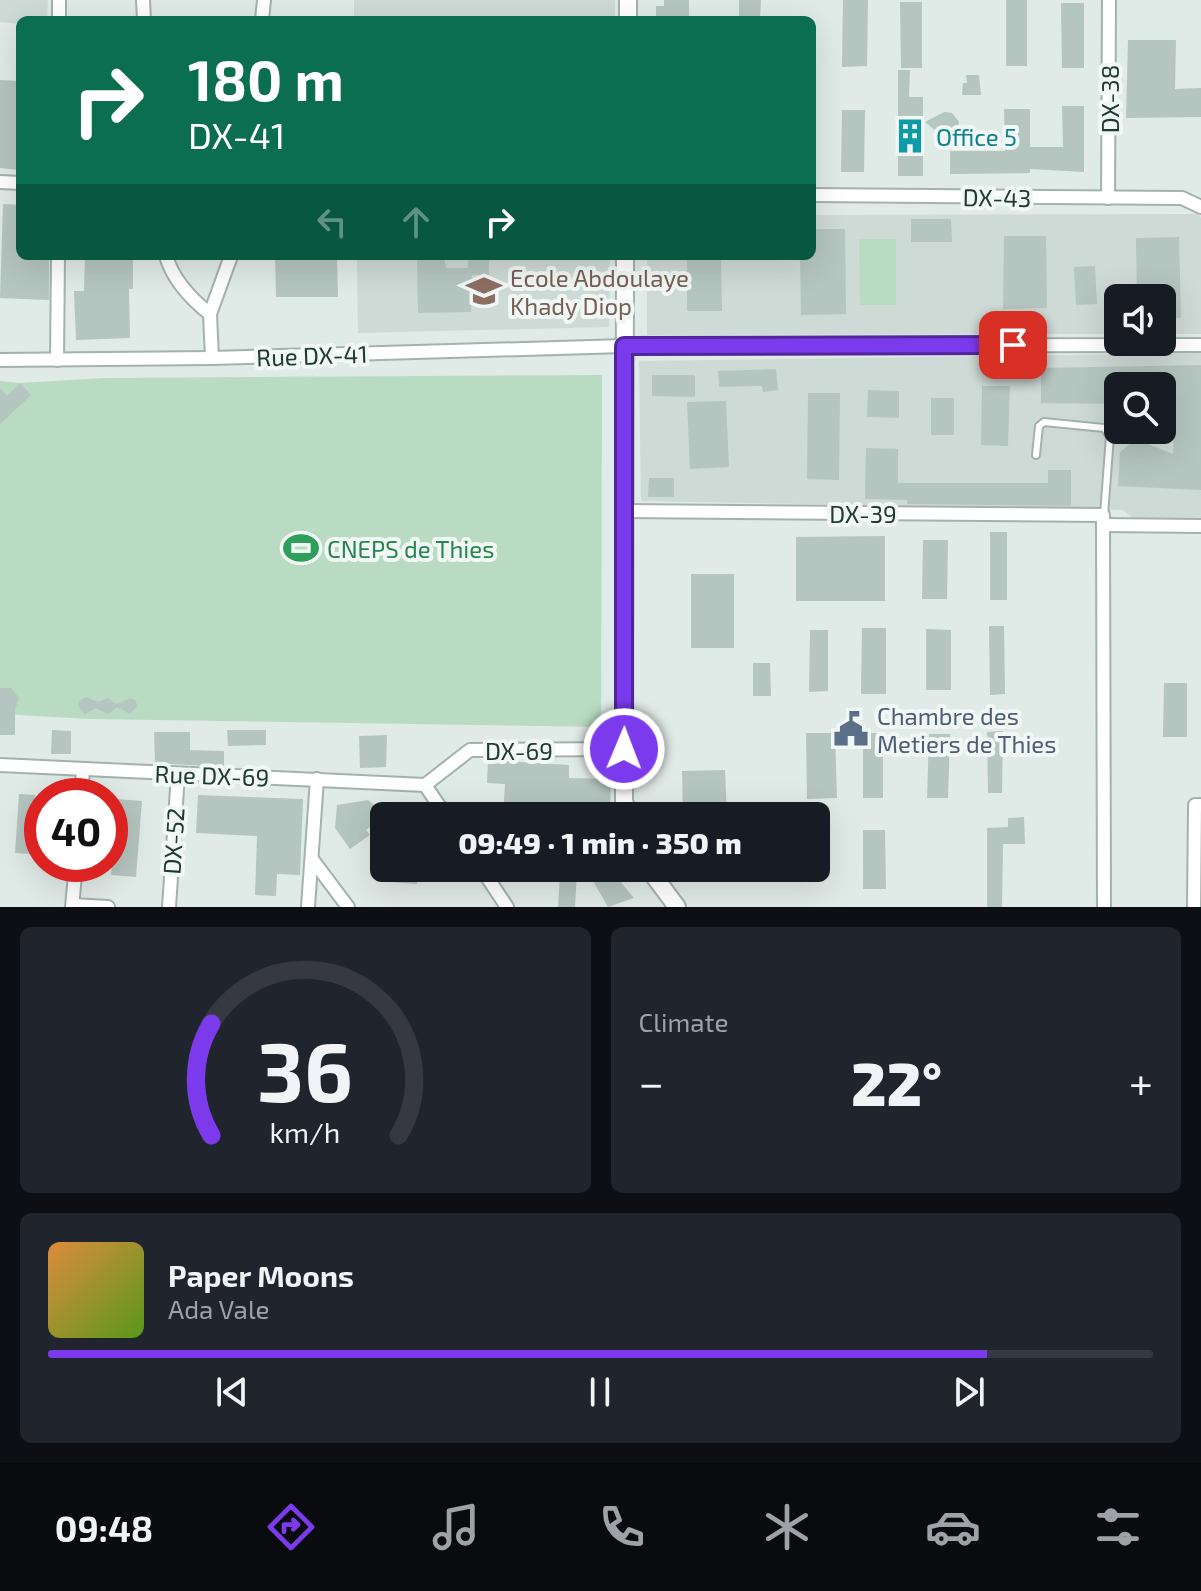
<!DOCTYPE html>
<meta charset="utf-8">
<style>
body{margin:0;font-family:"Exo 2",sans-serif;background:#20242c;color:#f1f3f6;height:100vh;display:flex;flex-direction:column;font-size:30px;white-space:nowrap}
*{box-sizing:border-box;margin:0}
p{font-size:26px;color:#9ea1a6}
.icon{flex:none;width:44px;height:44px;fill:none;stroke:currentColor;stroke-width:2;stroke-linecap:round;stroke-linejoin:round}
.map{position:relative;height:907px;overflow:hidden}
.drawer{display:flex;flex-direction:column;gap:20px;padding:20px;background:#0d0f14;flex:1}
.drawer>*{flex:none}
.hud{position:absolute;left:16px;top:16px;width:800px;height:244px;border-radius:12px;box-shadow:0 8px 32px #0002;background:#0b6e4f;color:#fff;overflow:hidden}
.controls{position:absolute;left:1104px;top:284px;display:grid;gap:16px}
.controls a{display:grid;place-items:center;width:72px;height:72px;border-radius:12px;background:#171b24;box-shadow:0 8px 32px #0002;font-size:40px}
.speed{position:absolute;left:24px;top:778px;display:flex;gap:16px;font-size:40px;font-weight:700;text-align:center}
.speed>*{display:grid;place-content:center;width:104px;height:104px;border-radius:50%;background:#171b24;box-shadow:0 8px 32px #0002;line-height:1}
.speed .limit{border:12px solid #d22;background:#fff;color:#111}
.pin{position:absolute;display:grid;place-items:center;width:68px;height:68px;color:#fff;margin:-34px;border-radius:16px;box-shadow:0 4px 12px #0006}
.me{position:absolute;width:88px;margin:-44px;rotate:1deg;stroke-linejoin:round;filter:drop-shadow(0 0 6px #0008)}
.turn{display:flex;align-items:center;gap:28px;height:168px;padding:0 40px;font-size:36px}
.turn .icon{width:104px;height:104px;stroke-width:2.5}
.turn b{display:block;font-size:56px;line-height:68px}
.lanes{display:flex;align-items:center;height:76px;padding:0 40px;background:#0003;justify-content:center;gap:40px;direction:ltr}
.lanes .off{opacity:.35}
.big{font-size:60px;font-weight:800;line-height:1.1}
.drawer .widget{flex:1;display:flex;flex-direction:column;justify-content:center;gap:12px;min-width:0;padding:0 28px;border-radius:12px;background:#20242c}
.drawer .dial{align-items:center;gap:0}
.dial svg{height:208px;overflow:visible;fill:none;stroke:#363941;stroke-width:7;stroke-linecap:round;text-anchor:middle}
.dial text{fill:#f1f3f6;stroke:none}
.song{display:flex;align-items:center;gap:24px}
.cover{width:96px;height:96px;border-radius:12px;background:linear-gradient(135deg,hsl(30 70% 55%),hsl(90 70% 35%))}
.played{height:8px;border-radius:4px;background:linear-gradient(90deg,#7c3aed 85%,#363941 85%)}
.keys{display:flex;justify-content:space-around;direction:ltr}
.heat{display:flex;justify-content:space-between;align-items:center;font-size:44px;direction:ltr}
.drawer .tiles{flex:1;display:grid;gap:20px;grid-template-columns:1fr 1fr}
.widget:last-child{grid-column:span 2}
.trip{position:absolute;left:370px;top:802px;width:460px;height:80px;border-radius:12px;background:#171b24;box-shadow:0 8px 32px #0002;font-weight:800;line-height:80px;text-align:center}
.tab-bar{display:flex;height:128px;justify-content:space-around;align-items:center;background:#090b0e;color:#9ea1a6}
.tab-bar .icon{width:56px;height:56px}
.tab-bar .on{color:#7c3aed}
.tab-bar b{font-size:36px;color:#f1f3f6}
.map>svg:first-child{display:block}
.built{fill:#cedad5;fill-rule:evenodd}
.green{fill:#b9dbc2}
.building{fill:#b5c5bf}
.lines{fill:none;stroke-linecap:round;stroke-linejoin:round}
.service-casing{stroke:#a3b2ad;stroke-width:10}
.minor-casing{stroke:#a3b2ad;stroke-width:16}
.tertiary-casing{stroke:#a3b2ad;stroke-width:20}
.service{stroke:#fff;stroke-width:6}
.minor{stroke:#fff;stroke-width:12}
.tertiary{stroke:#fff;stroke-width:16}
.route-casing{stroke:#51269a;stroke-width:20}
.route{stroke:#7c3aed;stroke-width:14}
.labels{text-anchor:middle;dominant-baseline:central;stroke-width:8;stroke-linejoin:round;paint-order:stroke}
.street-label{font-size:24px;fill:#213a33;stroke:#f0f7f4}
.culture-label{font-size:24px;fill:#0d838f;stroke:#f0f7f4;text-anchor:start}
.education-label{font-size:24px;fill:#785e54;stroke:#f0f7f4;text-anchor:start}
.leisure-label{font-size:24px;fill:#27864d;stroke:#f0f7f4;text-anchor:start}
.service-label{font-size:24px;fill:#4e5e75;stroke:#f0f7f4;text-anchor:start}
</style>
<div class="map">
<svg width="1201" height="907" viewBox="0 0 1201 907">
<rect width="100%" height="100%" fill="#e0eae6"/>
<!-- built -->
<g class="built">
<path d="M0,0h48l-1,20h-27v4l-20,-2z"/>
<rect x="354" y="0" width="261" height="20"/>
<path d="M1198,214l3,4v116h-39v-36h-44v36l-471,1v-79h165v-41z"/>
<path d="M357,256h253l-1,71 -251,6z"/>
<path d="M1201,353v166l-5,3h-58l-15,-12 -482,-9 -2,-140zM1118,386h44v44h-44z"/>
</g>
<!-- green -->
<g class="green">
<path d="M859,239h37v66h-36z"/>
<path d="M602,375l-1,352 -511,-8 -90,-5v-333l20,2 84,-5z"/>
</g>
<!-- building -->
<g class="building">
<path d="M664,0h25v20h-33v-14h8z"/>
<path d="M739,0h22l-1,20h-21z"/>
<path d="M843,0h25l-1,66 -25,1z"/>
<rect x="1006" y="0" width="21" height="66"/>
<path d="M900,2h22v66h-21z"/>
<path d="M1061,3h23v65h-22z"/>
<path d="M1128,40h48l-1,49 26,-1v29l-75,1z"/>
<path d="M898,70h12l-1,27h14v79h-25z"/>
<path d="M966,75h13l2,20h-19l1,-12h4z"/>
<path d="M0,80l20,1v89l-20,-2z"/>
<path d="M1062,106h22v66l-54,-3v4l-80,1v-23h55l-1,-42h26v38h33z"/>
<path d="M842,110h23l-1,62h-23z"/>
<path d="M944,112l8,1 7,9 -1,8 -7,9 -10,-4 -16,-13z"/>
<path d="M3,204l17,1v51h29v44l-49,-2z"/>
<path d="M911,219h40l1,23h-41z"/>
<path d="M812,229h33l1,85 -45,1 -1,-59h12z"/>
<path d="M1004,236h42l1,72 -44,1z"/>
<path d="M1179,237l2,81h-19v-20h-25l-1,-60z"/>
<path d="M85,256h48v33h-4l1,49 -54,2 -2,-49h10z"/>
<path d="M275,256h62l1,41h-62z"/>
<path d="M468,256h21v19h-17l-1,37 -53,1 -1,-56h27l2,11h22z"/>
<path d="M687,256h34l1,55h-35z"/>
<path d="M1095,266l2,38 -21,1 -2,-38z"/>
<path d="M1201,365v125l-83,-4 2,-34 11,-9 17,1 25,10 2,-49h-13v-19h-44v18l-77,-1v-35z"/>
<path d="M776,369l2,21 -15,2 -1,-6 -43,1 -1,-16z"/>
<path d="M652,375h43v22l-43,-1z"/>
<path d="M20,383l11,12 -31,29v-36l7,8z"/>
<path d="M982,386h28l-2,60 -27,-1z"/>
<path d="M868,390l31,1v27l-32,-1z"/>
<path d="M808,393h32l-1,87 -32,-1z"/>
<rect x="931" y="398" width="23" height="37"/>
<path d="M726,401l3,66 -39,2 -3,-67z"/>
<path d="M866,448l32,1v34h150v-13h23v36l-164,-2v-4l-42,-1z"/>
<path d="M649,478h25v19h-26z"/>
<rect x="990" y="532" width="17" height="68"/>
<path d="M885,536v65h-89v-64z"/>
<path d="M923,540h25l-1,59h-25z"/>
<rect x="691" y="574" width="43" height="74"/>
<path d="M989,626h15l1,68 -15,1z"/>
<path d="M862,628h24v66h-25z"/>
<path d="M926,629l25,1v60h-25z"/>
<path d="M810,630h18v61l-19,1z"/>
<path d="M753,663h17l1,33h-18z"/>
<path d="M1164,683h23v54h-24z"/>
<path d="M0,688h11l8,10 -4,12v25h-15z"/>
<path d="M86,697l12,5 10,-4 8,6 15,-6 5,3 1,5 -7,8 -13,-7 -9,7 -12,-6 -11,6 -7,-8 1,-5z"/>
<path d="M52,730l19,1v23h-20z"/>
<path d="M227,730h39v15l-38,1z"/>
<path d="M1003,731l-1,62h-14l-1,-61z"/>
<path d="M154,732h36v18l34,1v16l-69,-4z"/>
<path d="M806,733h29l2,65 -30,1z"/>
<rect x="863" y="733" width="20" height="65"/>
<path d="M929,734h21l-2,64h-21z"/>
<path d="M387,735l-1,32 -26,1 -1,-32z"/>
<path d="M488,760l81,5v13l42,1 -1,27 -81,-2v12h-26l2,-32 -18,-1z"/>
<path d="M725,770l2,46h-44l-1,-45z"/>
<path d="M19,794l16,1 -5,59 -15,-1z"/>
<path d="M198,795l105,4 -3,76 -23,-1 -1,22 -21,-1 2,-59 -61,-3z"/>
<path d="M116,799l26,2 -6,76 -25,-2z"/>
<path d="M368,800l6,5v19l-8,6 4,5 -20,14 -15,-21 2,-23z"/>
<path d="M1024,817l1,27h-22l-1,63h-15v-79l21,-1v-9z"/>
<path d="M863,830h22l1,59h-23z"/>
<path d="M389,868h29l-1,16 -28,-2z"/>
<path d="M594,868h15l25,30 -26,9 -19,-33z"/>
<path d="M577,872l-2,35h-17l2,-34z"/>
</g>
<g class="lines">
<!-- service casing -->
<g class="service-casing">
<path id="service" d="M1036,455l3,-29 5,-4 60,6 6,8 -6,79"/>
</g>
<!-- minor casing -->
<g class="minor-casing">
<g id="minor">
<path d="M143,0l1,20"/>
<path d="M59,20v-20"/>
<path d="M262,20l2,-20"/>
<path d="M0,182l20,1"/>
<path d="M812,195l370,3 19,9"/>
<path d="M1108,198l1,-198"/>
<path d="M166,256c7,24 25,43 44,58"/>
<path d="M212,358l-2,-44 21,-58"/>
<path d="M0,360l212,-2 412,-12 577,-1"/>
<path d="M57,360l1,-104"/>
<path d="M624,511l479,4 1,392"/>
<path d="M1103,525l98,1"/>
<path d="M0,765l425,20"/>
<path d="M425,785l45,-35 154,-1"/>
<path d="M425,785l21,31"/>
<path d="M81,796l2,-27"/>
<path d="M312,859l36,48"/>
<path d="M481,868l26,39"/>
<path d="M73,905l35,2"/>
<path d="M72,907l4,-43"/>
<path d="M169,907l9,-133"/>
<path d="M308,907l9,-128"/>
<path d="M1194,907l1,-102h6"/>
</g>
</g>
<!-- tertiary casing -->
<g class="tertiary-casing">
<g id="tertiary">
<path d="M628,20v-20"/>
<path d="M625,256l-1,545 5,15"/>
<path d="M648,868l29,39"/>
</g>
</g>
<!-- service -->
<use href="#service" class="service"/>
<!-- minor -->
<use href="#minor" class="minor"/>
<!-- tertiary -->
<use href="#tertiary" class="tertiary"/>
</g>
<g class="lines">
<!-- route casing -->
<g class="route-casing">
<path id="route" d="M624,749v-403l389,-1"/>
</g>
<!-- route -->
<use href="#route" class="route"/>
</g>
<!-- icons -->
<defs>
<g id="building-bare" transform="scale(2.76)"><path d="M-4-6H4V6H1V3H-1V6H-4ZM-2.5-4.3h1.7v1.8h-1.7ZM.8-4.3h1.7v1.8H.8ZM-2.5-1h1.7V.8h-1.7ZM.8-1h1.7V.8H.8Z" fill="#0f9aa8" stroke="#f0f7f4" stroke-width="2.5" paint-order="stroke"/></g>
<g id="school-bare" transform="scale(2.76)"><path d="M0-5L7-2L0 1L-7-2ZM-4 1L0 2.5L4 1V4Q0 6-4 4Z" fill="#8d6e63" stroke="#f0f7f4" stroke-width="2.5" paint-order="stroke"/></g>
<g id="stadium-bare" transform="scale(2.76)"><path d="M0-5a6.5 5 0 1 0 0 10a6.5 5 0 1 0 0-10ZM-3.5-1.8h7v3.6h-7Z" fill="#2e9e5b" stroke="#f0f7f4" stroke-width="2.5" paint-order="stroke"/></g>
<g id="civic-bare" transform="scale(2.76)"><path d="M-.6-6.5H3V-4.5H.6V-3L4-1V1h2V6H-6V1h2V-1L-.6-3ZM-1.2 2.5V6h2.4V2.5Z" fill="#5c6f8a" stroke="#f0f7f4" stroke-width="2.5" paint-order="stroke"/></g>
</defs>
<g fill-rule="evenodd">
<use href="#building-bare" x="910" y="136"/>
<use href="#school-bare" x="484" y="291"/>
<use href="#stadium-bare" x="301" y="548"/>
<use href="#civic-bare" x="851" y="729"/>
</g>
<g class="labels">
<!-- street labels -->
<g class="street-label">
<text transform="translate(1109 99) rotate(-90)">DX-38</text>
<text transform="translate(997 197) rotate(1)">DX-43</text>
<text transform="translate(312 355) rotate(-2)">Rue DX-41</text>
<text x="863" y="513">DX-39</text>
<text x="519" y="750">DX-69</text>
<text transform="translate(212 775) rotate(2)">Rue DX-69</text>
<text transform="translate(173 841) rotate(-86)">DX-52</text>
</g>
<!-- culture labels -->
<g class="culture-label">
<text x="936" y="136">Office 5</text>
</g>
<!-- education labels -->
<g class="education-label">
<text x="510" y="277">Ecole Abdoulaye<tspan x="510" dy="28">Khady Diop</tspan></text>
</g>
<!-- leisure labels -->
<g class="leisure-label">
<text x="327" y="548">CNEPS de Thies</text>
</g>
<!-- service labels -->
<g class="service-label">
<text x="877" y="715">Chambre des<tspan x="877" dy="28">Metiers de Thies</tspan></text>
</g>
</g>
</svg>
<div class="controls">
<a><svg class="icon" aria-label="sound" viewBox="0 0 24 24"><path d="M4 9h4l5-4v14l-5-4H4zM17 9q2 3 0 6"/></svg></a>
<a><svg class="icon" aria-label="search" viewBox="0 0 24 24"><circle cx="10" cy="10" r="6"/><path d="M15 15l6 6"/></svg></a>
</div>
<div class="speed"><div class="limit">40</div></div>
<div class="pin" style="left:1013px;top:345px;background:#d93025"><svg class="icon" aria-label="arrive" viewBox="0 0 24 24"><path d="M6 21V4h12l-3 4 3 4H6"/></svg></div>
<svg class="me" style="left:624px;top:749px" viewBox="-20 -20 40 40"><circle r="17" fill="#7c3aed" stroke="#fff" stroke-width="3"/><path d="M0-11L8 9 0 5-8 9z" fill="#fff"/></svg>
<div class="trip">09:49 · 1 min · 350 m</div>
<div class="hud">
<div class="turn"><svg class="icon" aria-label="right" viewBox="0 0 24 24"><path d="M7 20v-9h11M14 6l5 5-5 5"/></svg><div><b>180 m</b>DX-41</div></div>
<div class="lanes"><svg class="icon off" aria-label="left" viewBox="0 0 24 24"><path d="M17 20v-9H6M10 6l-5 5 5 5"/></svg><svg class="icon off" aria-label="ahead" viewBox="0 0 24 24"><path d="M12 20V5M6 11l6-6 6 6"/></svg><svg class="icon" aria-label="right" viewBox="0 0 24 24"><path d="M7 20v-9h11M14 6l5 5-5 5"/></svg></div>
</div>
</div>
<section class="drawer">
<div class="tiles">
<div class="widget dial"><svg viewBox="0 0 100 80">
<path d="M14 69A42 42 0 1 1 86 69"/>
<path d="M14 69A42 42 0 0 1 14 26" stroke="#7c3aed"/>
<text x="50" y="56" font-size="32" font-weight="700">36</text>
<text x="50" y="72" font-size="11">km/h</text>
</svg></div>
<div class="widget"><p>Climate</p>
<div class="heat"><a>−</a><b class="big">22°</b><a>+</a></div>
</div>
<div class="widget">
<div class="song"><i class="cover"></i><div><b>Paper Moons</b><p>Ada Vale</p></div></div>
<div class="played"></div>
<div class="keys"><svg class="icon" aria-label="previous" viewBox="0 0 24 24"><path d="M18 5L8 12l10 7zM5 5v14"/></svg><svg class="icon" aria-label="pause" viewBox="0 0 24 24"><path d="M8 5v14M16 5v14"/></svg><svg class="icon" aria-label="next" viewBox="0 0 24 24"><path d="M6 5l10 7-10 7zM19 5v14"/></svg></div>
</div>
</div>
</section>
<nav class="tab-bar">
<b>09:48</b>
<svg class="icon on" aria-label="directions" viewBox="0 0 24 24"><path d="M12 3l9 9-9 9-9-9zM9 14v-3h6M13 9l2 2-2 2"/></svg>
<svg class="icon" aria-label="music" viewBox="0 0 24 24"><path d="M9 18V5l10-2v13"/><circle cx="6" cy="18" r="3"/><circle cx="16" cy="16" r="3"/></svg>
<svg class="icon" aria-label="phone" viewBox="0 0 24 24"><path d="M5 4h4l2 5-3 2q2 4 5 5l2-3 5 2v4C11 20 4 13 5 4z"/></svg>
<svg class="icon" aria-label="climate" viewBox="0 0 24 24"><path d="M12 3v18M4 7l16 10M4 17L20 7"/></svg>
<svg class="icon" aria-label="car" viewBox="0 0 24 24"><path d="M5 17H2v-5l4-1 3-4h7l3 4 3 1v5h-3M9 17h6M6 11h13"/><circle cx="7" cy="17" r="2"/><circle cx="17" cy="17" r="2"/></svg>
<svg class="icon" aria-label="filters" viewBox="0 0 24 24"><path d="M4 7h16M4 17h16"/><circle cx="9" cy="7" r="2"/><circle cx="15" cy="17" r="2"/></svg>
</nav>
